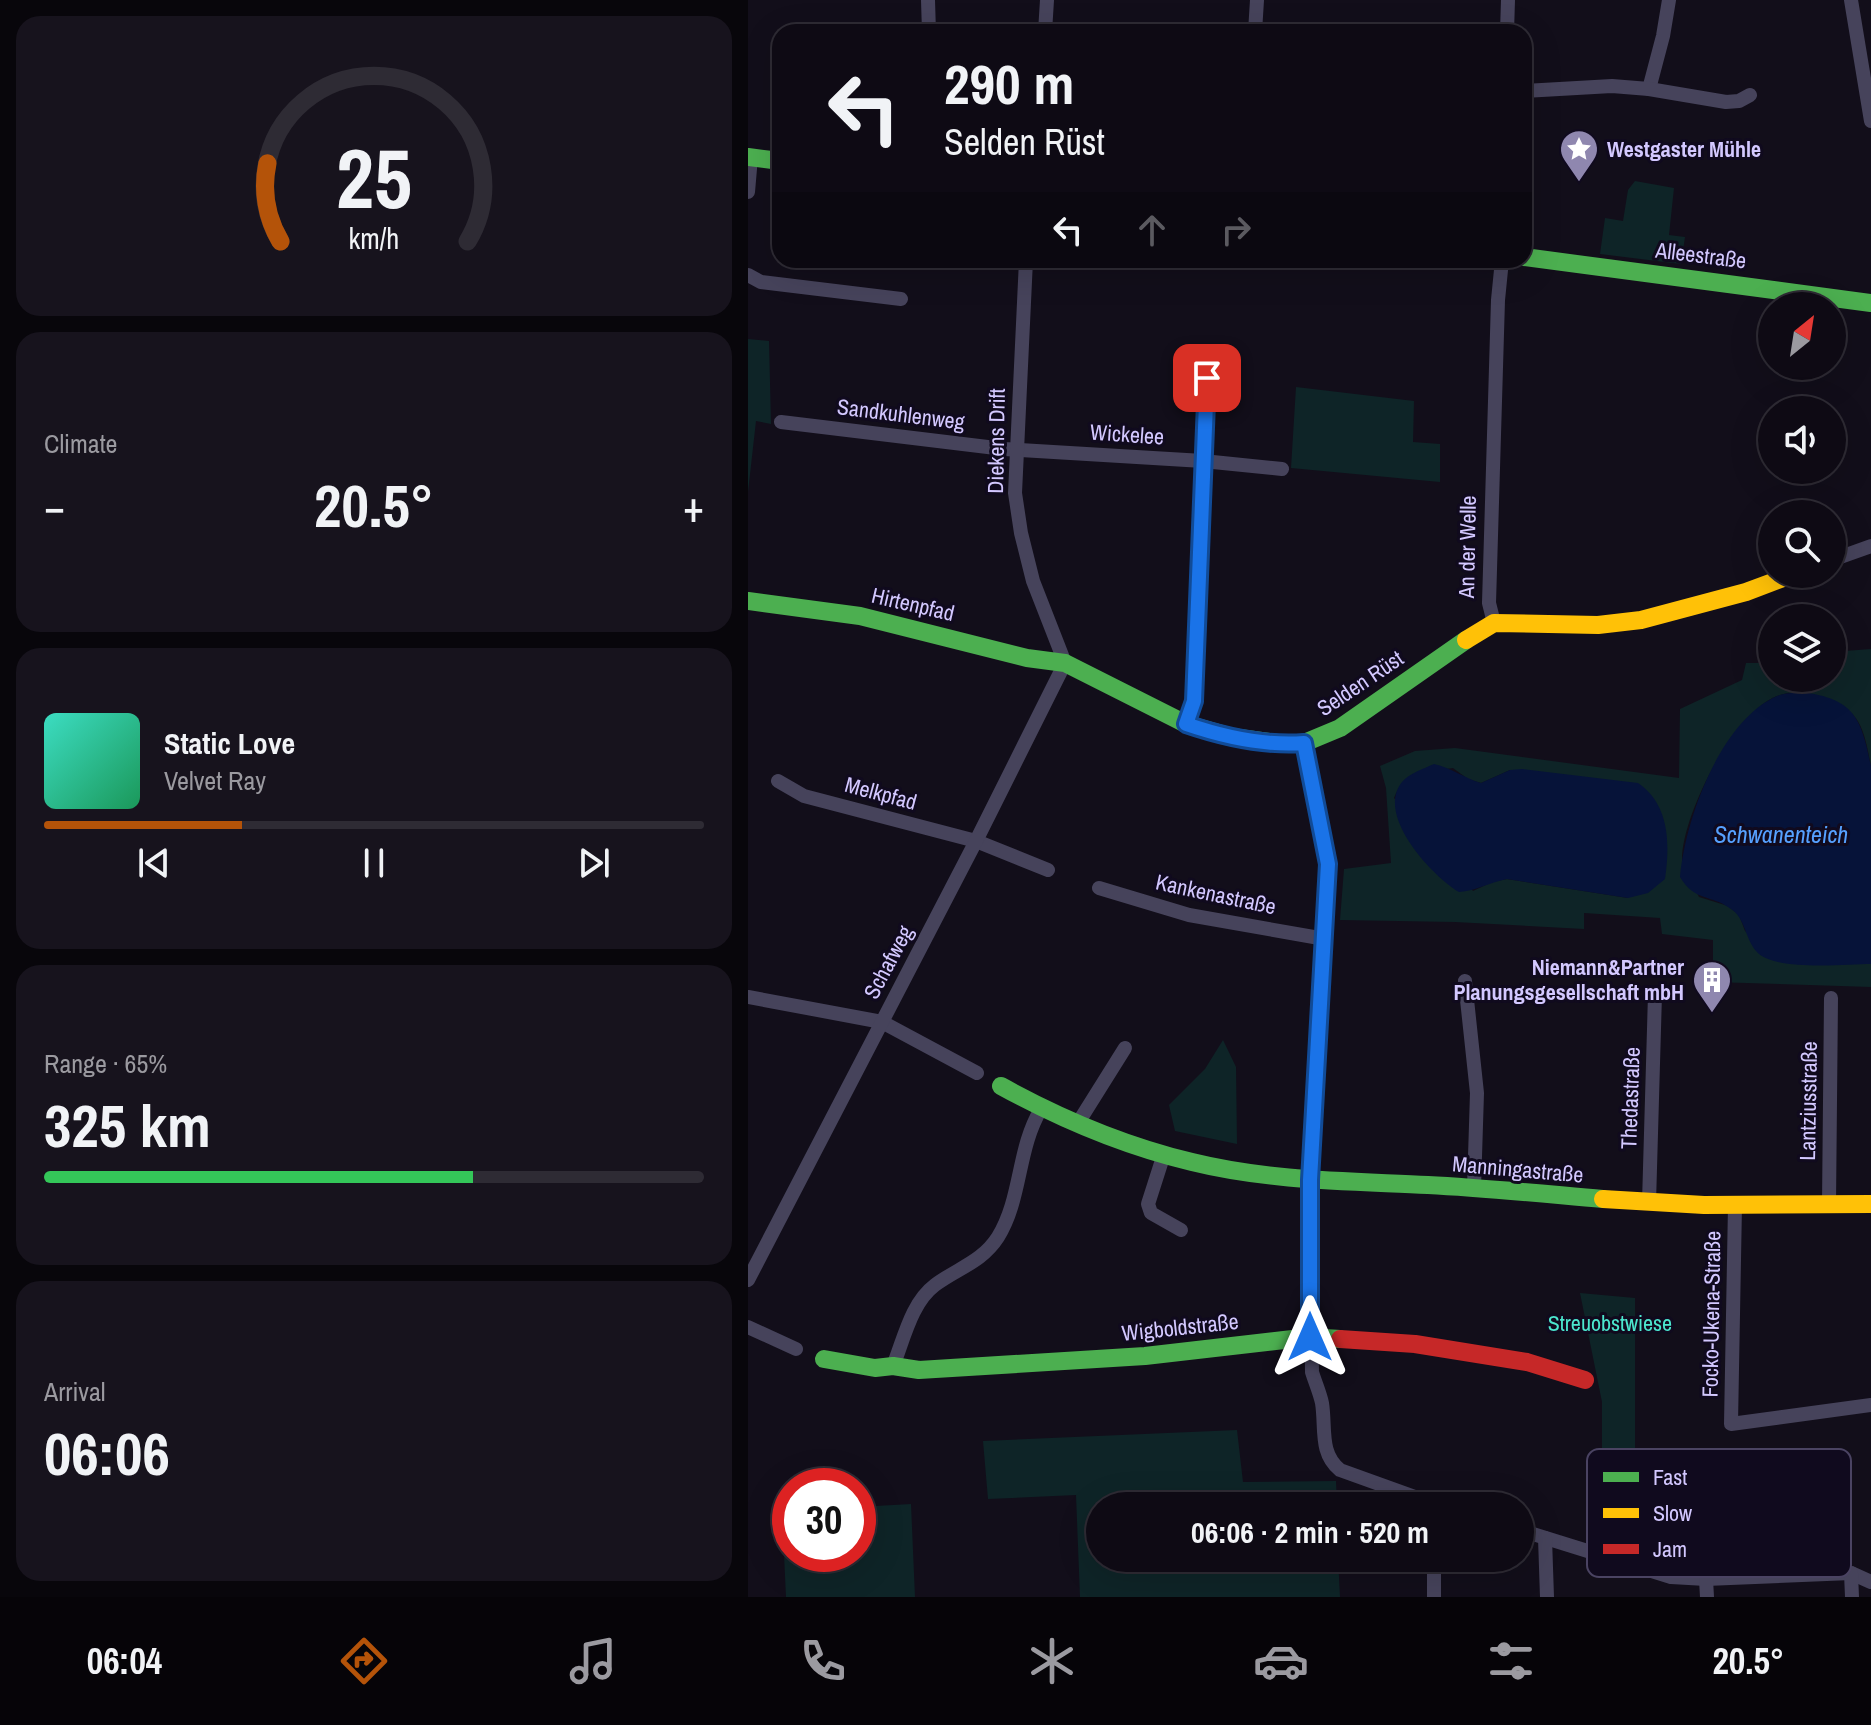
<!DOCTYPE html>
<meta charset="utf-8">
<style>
body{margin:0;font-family:"Archivo Narrow",sans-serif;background:#17131d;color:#f1f3f6;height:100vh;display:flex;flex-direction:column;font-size:30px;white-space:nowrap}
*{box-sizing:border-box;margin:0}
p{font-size:26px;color:#9b9aa0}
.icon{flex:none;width:44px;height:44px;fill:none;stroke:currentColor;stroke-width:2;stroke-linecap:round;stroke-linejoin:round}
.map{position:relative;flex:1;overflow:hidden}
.sheet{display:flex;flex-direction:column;gap:16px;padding:16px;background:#08060b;width:748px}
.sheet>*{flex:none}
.guide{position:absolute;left:24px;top:24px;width:760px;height:244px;border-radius:24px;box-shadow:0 8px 32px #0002,0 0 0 2px #2e2b34;background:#0e0a14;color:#f1f3f6;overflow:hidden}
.needle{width:52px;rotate:30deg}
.tools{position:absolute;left:1010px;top:292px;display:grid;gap:16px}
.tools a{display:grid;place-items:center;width:88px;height:88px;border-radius:50%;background:#0e0a14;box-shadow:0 8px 32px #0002,0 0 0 2px #2e2b34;font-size:40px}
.speed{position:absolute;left:24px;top:1468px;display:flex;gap:16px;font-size:40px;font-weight:700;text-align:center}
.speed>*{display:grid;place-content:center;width:104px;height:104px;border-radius:50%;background:#0e0a14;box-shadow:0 8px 32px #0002,0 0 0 2px #2e2b34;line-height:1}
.speed .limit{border:12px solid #d22;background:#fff;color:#111}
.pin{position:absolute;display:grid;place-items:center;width:68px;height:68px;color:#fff;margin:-34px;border-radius:16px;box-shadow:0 4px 12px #0006}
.me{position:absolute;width:88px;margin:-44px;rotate:0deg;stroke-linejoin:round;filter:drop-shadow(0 0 6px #0008)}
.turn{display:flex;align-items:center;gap:28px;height:168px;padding:0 40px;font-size:36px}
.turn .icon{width:104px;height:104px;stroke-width:2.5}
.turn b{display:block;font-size:56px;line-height:68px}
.lanes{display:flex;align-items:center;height:76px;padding:0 40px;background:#0003;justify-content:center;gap:40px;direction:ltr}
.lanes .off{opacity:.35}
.big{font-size:60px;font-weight:700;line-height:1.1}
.sheet .card{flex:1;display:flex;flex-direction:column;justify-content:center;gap:12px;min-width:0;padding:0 28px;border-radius:24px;background:#17131d}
.sheet .dial{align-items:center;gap:0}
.dial svg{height:208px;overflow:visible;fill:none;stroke:#2e2b34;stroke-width:7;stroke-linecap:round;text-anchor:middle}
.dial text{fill:#f1f3f6;stroke:none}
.song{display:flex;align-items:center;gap:24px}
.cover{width:96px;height:96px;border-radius:12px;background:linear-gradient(135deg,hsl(170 70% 55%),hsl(150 70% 35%))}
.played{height:8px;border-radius:4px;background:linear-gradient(90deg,#b45309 30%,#2e2b34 30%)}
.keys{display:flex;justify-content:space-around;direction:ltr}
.heat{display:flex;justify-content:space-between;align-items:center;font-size:44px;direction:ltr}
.charge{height:12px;border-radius:6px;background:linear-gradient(90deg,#34c759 65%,#2e2b34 0)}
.trip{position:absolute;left:338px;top:1492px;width:448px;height:80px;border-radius:40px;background:#0e0a14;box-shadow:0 8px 32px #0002,0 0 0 2px #2e2b34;font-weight:700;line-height:80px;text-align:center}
.tab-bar{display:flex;height:128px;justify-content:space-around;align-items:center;background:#060408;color:#9b9aa0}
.tab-bar .icon{width:56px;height:56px}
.tab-bar .selected{color:#b45309}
.tab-bar b{font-size:36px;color:#f1f3f6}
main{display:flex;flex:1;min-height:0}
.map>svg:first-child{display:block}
.green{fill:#0e2427;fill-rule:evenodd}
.water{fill:#061339}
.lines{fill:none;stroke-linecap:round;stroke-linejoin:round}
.street{stroke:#46435b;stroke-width:14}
.fast{stroke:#4caf50;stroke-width:18}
.slow{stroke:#ffc107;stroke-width:18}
.jam{stroke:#c62828;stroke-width:18}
.route-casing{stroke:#114b97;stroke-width:20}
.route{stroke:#1a73e8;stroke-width:14}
.labels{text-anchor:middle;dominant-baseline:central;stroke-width:6;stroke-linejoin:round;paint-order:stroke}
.poi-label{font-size:22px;font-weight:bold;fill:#d3c8ff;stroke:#100a1e;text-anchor:start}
.street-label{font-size:22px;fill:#d3c8ff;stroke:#100a1e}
.park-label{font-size:22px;fill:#4ce7ce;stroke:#100a1e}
.water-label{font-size:24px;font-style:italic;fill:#56a1ff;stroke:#100a1e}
.key{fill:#100a1e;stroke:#4a4362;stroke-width:2}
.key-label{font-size:22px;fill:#d3c8ff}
</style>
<main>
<section class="sheet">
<div class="card dial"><svg viewBox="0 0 100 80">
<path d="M14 69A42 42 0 1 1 86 69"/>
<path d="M14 69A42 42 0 0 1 9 39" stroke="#b45309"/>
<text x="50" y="56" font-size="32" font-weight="700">25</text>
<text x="50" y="72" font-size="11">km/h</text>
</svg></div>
<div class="card"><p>Climate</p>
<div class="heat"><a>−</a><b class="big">20.5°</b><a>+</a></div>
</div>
<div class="card">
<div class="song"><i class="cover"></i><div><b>Static Love</b><p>Velvet Ray</p></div></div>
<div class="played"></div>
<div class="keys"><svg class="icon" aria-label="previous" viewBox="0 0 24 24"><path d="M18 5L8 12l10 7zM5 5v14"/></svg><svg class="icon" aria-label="pause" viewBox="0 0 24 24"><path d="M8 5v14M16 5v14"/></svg><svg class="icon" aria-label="next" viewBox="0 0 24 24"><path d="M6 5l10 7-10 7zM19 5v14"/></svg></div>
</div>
<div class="card"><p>Range · 65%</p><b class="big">325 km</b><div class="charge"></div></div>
<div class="card"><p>Arrival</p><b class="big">06:06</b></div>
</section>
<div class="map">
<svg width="1123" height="1597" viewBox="0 0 1123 1597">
<rect width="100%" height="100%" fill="#120e1a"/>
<!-- green -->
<g class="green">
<path d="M887,181l39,7 -5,47 16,2 -4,27 -81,-10 5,-36 18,3 5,-31z"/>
<path d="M0,339l21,2 2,83 -15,-3 -8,71z"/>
<path d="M548,387l118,14 -1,41 27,2v38l-149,-14z"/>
<path d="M1123,649v117c-7,-36 -10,-58 -49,-68 -14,-4 -28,-8 -42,-3 -45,14 -97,118 -98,163 0,11 12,28 17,39l29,9 11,9 6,16 46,33h80v23l-158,-5v-42l-51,-6 -2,-16 -76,-5v16l-129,-7 -115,-2 4,-51 47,-6 -5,-75 -6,-22 35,-15 40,-3 224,30 1,-69 62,-29 4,-17h26v15h60v-26zM705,768l15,11 13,4 29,-13 118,128 -121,-19 -15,3 -19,9 -79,-93c12,-30 31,-26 59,-30z"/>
<path d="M475,1040l13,27 1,77 -62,-13 -6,-26 36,-36z"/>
<path d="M832,1293l55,5v167l-33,-1v-62z"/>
<path d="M489,1430l6,52 93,-1 1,25h-237v52h238l2,39h-260l-4,-102 -88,4 -5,-58z"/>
<path d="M163,1504l4,93h-129l-4,-86 8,-1v44h68v-47z"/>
</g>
<!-- water -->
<g class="water">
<path d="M1054,692c52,7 59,25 69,74v198c-26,0 -98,8 -115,-13 -11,-13 -11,-33 -25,-42 -20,-15 -36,-7 -51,-32 5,-57 40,-156 97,-181 7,-3 17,-3 25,-4z"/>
<path d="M686,764c18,4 30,14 47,19l29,-13 12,-1 116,14c32,22 32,61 27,96l-17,14 -20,5 -121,-19c-17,3 -31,12 -48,13 -27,-16 -84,-77 -57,-110 8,-9 21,-13 32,-18z"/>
</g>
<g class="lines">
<!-- street -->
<g class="street">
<path d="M180,0l1,32"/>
<path d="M1103,0l20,121"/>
<path d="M297,32l2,-32"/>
<path d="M507,32l2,-32"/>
<path d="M759,32l1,-32"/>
<path d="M901,89l14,-53 6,-36"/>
<path d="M776,91l88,-5 37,3 77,13 13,-1 11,-6"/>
<path d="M0,192l3,-35"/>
<path d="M0,275l13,7 140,17"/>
<path d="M33,422l223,27 199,12 79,8"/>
<path d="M1084,560l39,-14"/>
<path d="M746,623l-5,-20 9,-303 4,-40"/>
<path d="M438,724l8,-23 13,-323 -7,-12"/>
<path d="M556,743l24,121 -18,316 2,192c3,10 8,21 10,31 4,25 -3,50 18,67l100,36"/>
<path d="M30,781l26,15 172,45 72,29"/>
<path d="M351,888l90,27 136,24"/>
<path d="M717,981l12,112 -3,95"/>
<path d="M0,997l134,25 95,51"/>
<path d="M330,1123l47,-75"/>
<path d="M416,1154l-16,50 3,9 30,17"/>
<path d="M901,1203l6,-209"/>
<path d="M1081,1204l2,-206"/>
<path d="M987,1205l-4,219 140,-19"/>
<path d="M0,1280l228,-439 89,-178 -32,-82 -12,-48 -6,-40 11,-233"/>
<path d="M0,1327l48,22"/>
<path d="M145,1366c11,-27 18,-63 42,-81 23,-17 47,-23 63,-48 24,-39 19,-88 43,-128"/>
<path d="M772,1530l151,47 35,2 145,-6 20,9"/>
<path d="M797,1538l2,59"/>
<path d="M686,1558v39"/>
<path d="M1103,1573l1,24"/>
<path d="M958,1579l1,18"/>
</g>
<!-- fast -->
<g class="fast">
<path d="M0,157l32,4"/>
<path d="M776,257l347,46"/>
<path d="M0,601l112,15 167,42 38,5 121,61 46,13 53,7 19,-1 36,-15 126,-88"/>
<path d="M253,1086c60,33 124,60 191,76 77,19 157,19 236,23 58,3 117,9 175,14"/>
<path d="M76,1359l51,9 18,-2 26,4 226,-14 165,-19 30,2"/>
</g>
<!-- slow -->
<g class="slow">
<path d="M718,640l28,-17 104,2 43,-5 105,-28 48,-18"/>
<path d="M855,1199l101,6 167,-1"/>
</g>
<!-- jam -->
<path class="jam" d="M592,1339l75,5 112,18 58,18"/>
</g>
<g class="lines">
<!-- route casing -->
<g class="route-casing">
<path id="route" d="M459,378l-13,323 -8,23c38,13 78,22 118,19l24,121 -18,316v157"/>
</g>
<!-- route -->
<use href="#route" class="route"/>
</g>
<!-- icons -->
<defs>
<g id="sight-pin" transform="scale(2)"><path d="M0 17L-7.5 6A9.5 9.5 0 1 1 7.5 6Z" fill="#8f87af" stroke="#100a1e"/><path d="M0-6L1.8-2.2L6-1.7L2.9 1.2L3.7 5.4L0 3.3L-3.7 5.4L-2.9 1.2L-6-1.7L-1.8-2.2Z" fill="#fff"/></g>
<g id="building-pin" transform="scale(2)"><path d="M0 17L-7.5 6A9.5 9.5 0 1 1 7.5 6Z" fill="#8f87af" stroke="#100a1e"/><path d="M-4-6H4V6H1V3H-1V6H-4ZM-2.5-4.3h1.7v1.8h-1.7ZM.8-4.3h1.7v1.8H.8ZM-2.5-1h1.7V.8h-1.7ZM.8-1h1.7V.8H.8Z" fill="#fff"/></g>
</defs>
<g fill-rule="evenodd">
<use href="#sight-pin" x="831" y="149"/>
<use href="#building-pin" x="964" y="980"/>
</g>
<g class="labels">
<!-- poi labels -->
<g class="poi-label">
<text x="859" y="149">Westgaster Mühle</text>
<text x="936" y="967" text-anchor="end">Niemann&amp;Partner<tspan x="936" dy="25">Planungsgesellschaft mbH</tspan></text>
</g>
<!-- street labels -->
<g class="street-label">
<text transform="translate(953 255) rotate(7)">Alleestraße</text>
<text transform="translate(153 414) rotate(7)">Sandkuhlenweg</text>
<text transform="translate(379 434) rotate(4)">Wickelee</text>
<text transform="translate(248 441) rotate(-89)">Diekens Drift</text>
<text transform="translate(719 547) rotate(-89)">An der Welle</text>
<text transform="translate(165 604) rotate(13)">Hirtenpfad</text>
<text transform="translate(612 683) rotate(-34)">Selden Rüst</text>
<text transform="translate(133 793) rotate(15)">Melkpfad</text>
<text transform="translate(468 894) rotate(12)">Kankenastraße</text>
<text transform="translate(140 962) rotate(-62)">Schafweg</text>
<text transform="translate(882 1098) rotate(-88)">Thedastraße</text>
<text transform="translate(1060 1101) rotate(-89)">Lantziusstraße</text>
<text transform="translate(770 1169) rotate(5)">Manningastraße</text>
<text transform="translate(963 1314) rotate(-89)">Focko-Ukena-Straße</text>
<text transform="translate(432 1327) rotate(-6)">Wigboldstraße</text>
</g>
<!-- park labels -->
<g class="park-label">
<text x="862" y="1323">Streuobstwiese</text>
</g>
<!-- water labels -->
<g class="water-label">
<text x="1033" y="834">Schwanenteich</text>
</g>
</g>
<!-- legend -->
<rect x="839" y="1449" width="264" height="128" rx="12" class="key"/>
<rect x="855" y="1472" width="36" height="10" fill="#4caf50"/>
<rect x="855" y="1508" width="36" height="10" fill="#ffc107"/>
<rect x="855" y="1544" width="36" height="10" fill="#c62828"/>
<g class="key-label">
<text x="905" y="1485">Fast</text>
<text x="905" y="1521">Slow</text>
<text x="905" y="1557">Jam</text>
</g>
</svg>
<div class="tools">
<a><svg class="needle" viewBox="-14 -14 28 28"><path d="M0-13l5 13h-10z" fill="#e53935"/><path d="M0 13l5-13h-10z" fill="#9b9aa0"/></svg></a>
<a><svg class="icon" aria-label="sound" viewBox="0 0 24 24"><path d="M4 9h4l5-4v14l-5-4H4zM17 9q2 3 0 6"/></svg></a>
<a><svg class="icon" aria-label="search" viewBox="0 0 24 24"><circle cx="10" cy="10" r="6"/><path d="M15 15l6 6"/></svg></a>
<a><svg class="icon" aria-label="layers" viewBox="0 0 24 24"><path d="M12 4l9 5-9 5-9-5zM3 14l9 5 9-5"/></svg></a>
</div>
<div class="speed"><div class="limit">30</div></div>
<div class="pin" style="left:459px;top:378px;background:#d93025"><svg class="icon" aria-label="arrive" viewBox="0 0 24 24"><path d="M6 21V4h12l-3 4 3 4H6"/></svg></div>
<svg class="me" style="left:562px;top:1337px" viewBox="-20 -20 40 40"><path d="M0-17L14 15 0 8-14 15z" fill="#1a73e8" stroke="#fff" stroke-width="4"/></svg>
<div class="trip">06:06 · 2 min · 520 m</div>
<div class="guide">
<div class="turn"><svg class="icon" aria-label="left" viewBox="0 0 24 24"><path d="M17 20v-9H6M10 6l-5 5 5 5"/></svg><div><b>290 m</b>Selden Rüst</div></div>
<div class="lanes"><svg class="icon" aria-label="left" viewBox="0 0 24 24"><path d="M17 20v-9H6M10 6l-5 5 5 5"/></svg><svg class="icon off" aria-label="ahead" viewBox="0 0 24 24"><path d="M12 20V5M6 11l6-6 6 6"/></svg><svg class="icon off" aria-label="right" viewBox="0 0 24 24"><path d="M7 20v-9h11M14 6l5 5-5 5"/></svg></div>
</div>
</div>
</main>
<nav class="tab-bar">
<b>06:04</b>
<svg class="icon selected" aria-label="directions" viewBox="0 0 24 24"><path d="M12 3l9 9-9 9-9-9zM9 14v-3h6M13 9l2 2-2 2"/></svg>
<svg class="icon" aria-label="music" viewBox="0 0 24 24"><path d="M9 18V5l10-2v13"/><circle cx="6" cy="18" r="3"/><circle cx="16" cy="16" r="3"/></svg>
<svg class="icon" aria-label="phone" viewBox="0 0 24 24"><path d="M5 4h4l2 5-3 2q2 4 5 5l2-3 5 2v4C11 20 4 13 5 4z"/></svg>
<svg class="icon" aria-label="climate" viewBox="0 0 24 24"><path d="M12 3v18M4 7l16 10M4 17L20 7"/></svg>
<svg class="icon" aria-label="car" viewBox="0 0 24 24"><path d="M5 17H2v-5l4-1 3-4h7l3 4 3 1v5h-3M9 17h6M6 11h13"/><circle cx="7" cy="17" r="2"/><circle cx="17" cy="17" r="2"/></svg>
<svg class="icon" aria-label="filters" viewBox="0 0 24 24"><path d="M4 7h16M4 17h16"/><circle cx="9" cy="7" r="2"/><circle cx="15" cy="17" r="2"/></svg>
<b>20.5°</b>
</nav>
